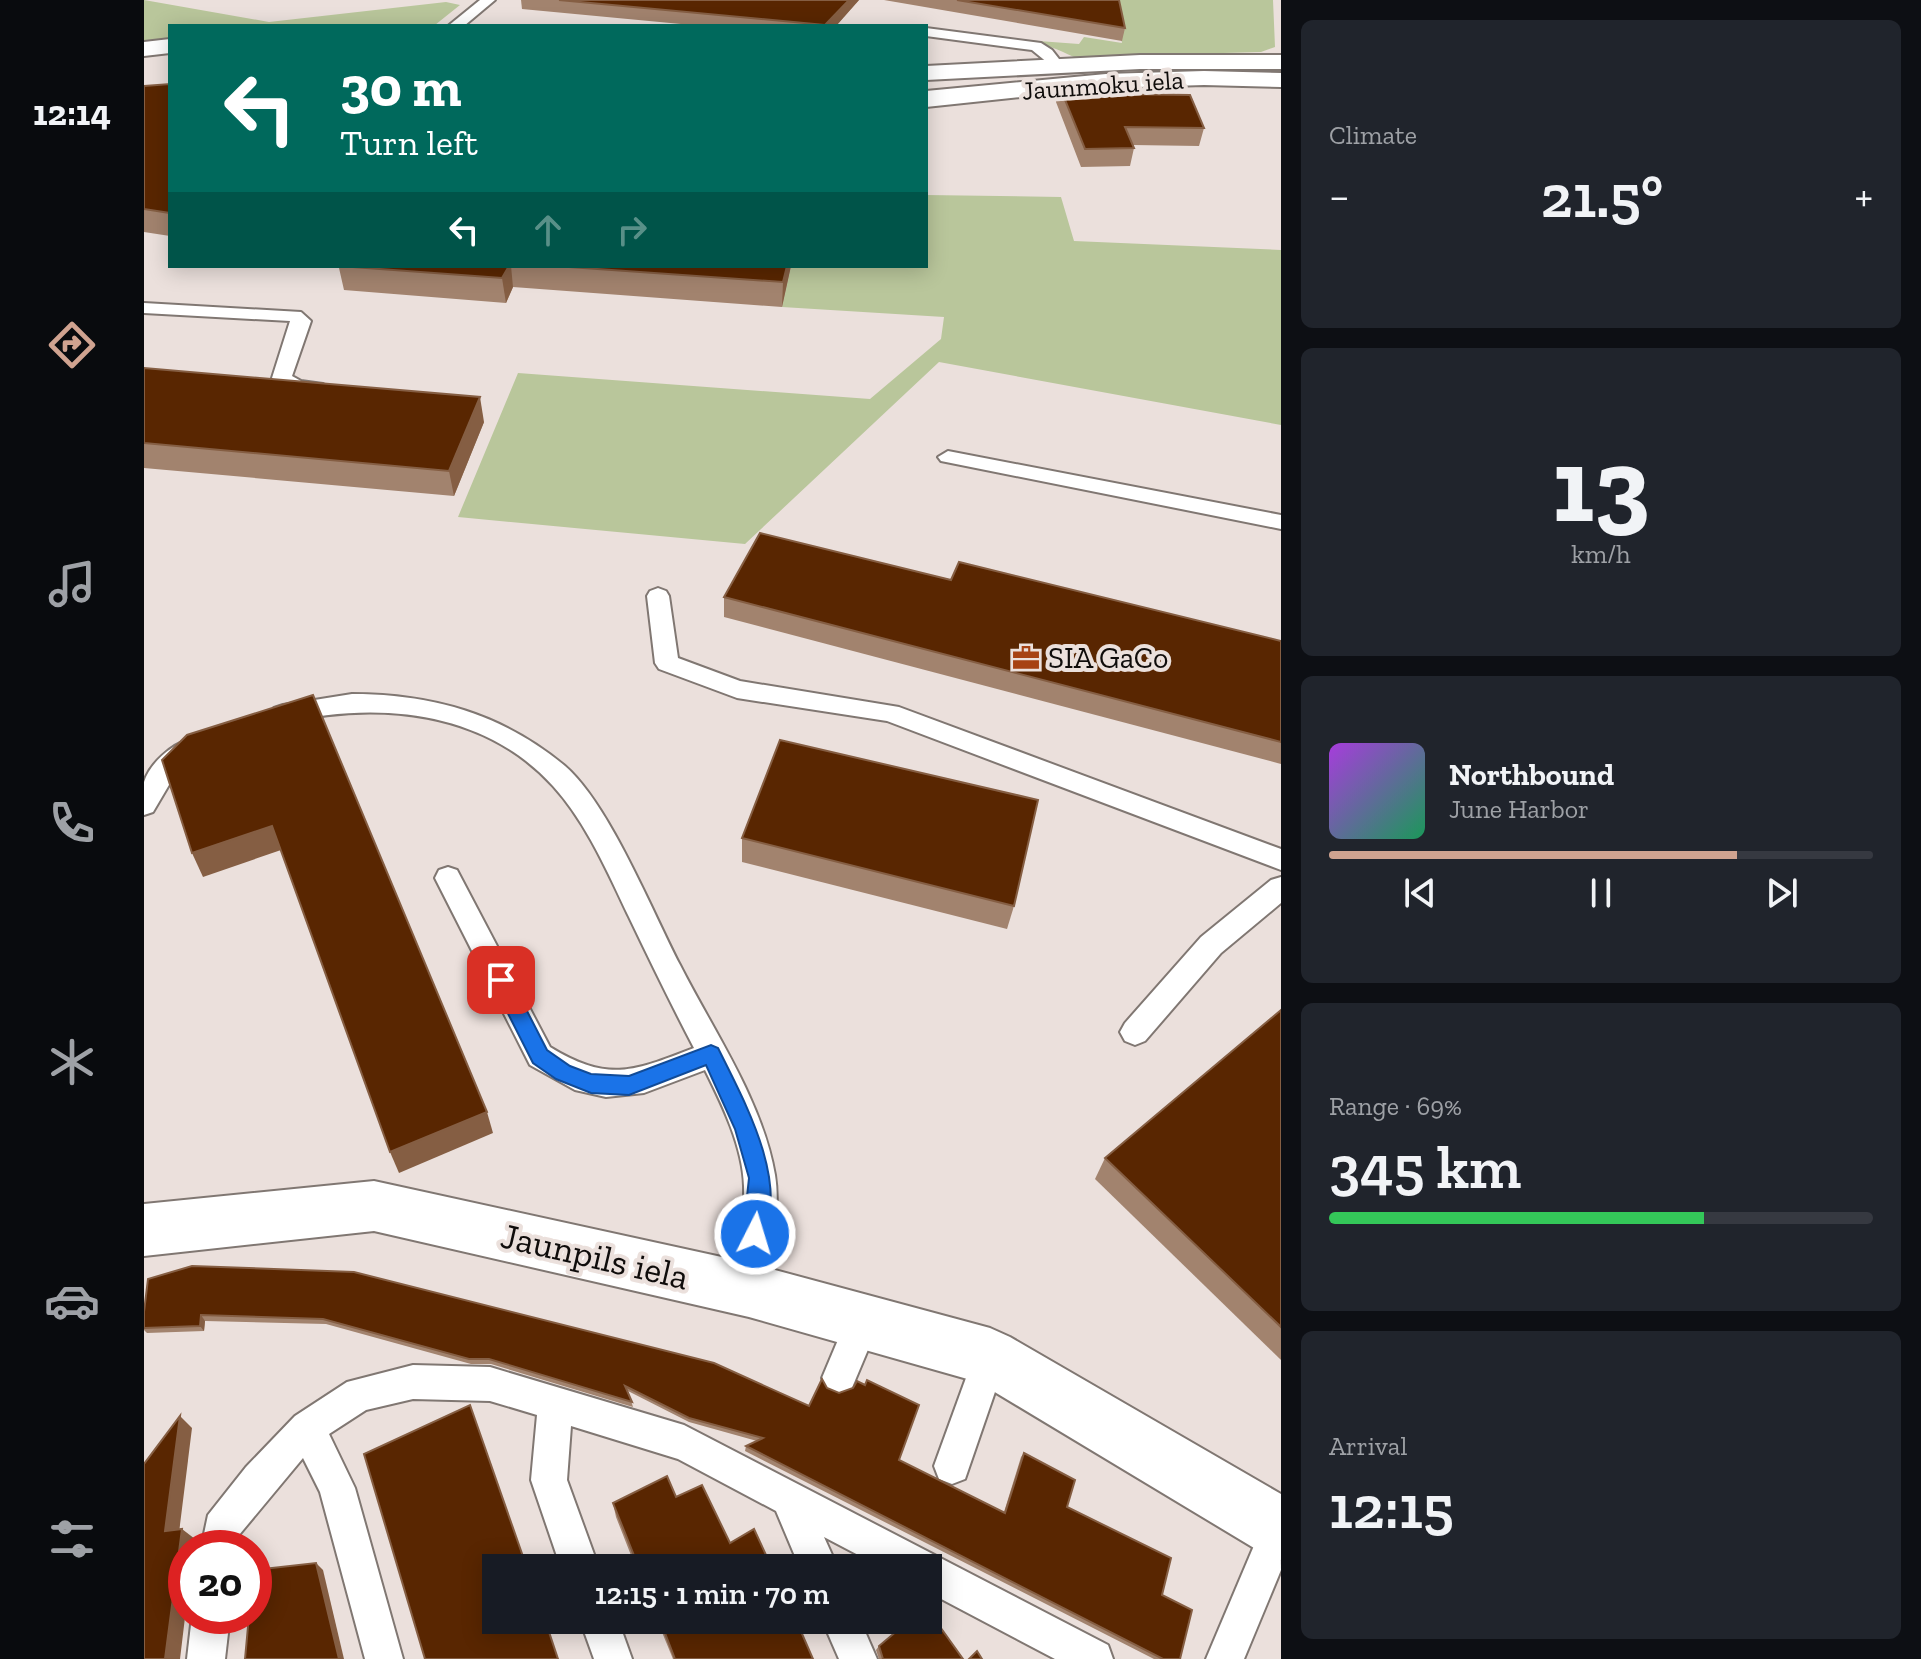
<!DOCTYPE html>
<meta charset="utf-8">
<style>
body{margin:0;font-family:"Zilla Slab",serif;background:#20242c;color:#f1f3f6;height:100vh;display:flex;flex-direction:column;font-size:30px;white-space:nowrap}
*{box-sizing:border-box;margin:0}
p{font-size:26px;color:#9ea1a6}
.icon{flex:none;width:44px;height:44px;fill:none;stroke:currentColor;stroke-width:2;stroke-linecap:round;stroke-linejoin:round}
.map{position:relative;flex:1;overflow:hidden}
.drawer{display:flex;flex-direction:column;gap:20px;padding:20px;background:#0d0f14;width:640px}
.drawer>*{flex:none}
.top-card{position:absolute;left:24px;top:24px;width:760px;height:244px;border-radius:0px;box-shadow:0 4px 20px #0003;background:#00695c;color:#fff;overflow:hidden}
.speed{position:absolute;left:24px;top:1530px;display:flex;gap:16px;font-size:40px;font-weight:700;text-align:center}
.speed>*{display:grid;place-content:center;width:104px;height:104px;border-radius:50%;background:#171b24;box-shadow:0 4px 20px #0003;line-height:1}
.speed .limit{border:12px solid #d22;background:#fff;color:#111}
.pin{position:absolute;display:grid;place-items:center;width:68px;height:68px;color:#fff;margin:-34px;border-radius:16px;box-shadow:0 4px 12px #0006}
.me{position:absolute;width:88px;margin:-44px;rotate:5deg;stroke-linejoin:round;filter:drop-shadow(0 0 6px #0008)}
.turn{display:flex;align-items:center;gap:28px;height:168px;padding:0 40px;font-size:36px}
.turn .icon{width:104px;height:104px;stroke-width:2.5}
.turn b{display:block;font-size:56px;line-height:68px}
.lanes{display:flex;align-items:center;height:76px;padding:0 40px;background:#0003;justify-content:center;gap:40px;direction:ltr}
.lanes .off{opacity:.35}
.big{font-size:60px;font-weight:600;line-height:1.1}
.drawer .tile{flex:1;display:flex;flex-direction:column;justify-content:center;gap:12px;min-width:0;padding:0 28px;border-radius:12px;background:#20242c}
.drawer .dial{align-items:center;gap:0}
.dial b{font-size:104px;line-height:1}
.song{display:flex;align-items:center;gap:24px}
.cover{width:96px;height:96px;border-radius:12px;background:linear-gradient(135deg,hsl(280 70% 55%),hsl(150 70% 35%))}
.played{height:8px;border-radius:4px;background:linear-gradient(90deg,#d0a390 75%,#363941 75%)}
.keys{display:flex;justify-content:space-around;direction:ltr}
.heat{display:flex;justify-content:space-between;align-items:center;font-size:44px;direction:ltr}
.charge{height:12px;border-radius:6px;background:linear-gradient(90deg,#34c759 69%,#363941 0)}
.trip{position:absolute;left:338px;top:1554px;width:460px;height:80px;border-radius:0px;background:#171b24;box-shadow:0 4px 20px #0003;font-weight:600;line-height:80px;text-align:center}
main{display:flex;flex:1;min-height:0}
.menu{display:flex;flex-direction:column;width:144px;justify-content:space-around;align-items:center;background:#090b0e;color:#9ea1a6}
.menu .icon{width:56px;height:56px}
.menu .on{color:#d0a390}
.menu b{font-size:36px;color:#f1f3f6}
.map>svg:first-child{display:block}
.green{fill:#b9c69b}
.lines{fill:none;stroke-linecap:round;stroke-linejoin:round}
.service-casing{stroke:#807772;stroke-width:4}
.minor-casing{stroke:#807772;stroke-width:4}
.tertiary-casing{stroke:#807772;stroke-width:4}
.service{fill:#fff;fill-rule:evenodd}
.minor{fill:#fff;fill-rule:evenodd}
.tertiary{fill:#fff;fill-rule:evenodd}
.wall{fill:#a2836e}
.shaded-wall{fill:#855e43}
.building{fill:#592601;stroke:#855e43;stroke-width:2}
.route{fill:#1a73e8;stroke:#114b97;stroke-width:2}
.labels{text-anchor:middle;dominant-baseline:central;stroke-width:8;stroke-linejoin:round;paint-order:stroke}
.far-street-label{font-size:26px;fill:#0f0c0b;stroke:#ebe0dc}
.poi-label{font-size:30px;fill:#0f0c0b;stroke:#ebe0dc;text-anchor:start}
.near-street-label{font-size:36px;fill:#0f0c0b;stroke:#ebe0dc}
</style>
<main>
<nav class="menu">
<b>12:14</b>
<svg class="icon on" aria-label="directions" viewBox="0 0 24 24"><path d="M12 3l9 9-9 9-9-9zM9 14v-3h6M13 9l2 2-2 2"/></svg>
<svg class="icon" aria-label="music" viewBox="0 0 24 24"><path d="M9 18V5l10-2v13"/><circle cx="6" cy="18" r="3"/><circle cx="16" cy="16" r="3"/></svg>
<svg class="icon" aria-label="phone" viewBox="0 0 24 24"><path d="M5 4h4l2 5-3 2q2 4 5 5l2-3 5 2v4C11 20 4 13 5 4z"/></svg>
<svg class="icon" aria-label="climate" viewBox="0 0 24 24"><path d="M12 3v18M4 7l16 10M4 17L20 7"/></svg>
<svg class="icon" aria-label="car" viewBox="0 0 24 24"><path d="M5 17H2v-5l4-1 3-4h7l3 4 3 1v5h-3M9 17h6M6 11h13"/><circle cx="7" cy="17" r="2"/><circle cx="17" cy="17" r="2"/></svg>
<svg class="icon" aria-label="filters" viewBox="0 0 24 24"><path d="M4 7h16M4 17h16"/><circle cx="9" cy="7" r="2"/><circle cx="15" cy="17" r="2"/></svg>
</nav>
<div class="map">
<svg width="1137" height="1659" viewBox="0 0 1137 1659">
<rect width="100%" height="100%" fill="#ebe0dc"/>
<!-- green -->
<g class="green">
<path d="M0,0l125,22 177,-20 14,3 -25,20 -265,1v12l-26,3z"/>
<path d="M970,0h159l2,47 -14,5 -187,5c-15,-7 -31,-14 -49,-17l54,4 5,-7 38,6z"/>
<path d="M782,195l135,2 13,44 207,9v175l-342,-63 -194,182 -287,-27 60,-144 352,26 71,-60 3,-22 -162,-10 9,-41h135z"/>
</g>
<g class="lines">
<!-- service casing -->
<g class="service-casing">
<g id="service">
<path d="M336,0h15l-31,26h-16z"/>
<path d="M782,28l115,15 11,7 14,18 -7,4 -27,-22 -106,-14z"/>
<path d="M0,303l157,9 10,9 -19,55 9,5 22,3 3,4c-14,14 -42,3 -54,-10l18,-57 -146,-8z"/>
<path d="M804,451l333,64v14l-340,-68 -3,-4z"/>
<path d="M514,588l8,3 3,5 9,62 62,23 159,26 382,142v21l-394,-149 -150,-23 -78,-29 -4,-6 -8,-67 3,-5z"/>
<path d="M208,694c80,0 151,20 213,72 44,38 87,145 115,199 34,67 82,135 95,210 6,37 -5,79 -10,115l-4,11 -12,5 -12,-5 -4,-11c4,-34 12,-69 11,-104 -1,-39 -22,-82 -39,-116l-61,23 -38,4 -31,-7 -45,-25 -95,-187 4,-8 9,-3 9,3 93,177c59,36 84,24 144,1 -23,-44 -44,-87 -65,-131 -21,-44 -43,-95 -76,-131 -69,-76 -176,-85 -270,-63l-9,-3 -3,-6 3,-6 9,-3z"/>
<path d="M46,739l9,3 3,6 -26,25 -23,39 -9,3c0,-10 0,-24 0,-33 6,-19 27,-37 46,-43z"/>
<path d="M1137,877v26l-60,50 -76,88 -10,4 -10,-4 -5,-9 5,-9 76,-86 70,-57z"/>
<path d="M719,1304l12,5 5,12 -29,69 -12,5 -12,-5 -5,-12 29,-69z"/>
<path d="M846,1340l12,5 5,12 -42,122 -13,5 -13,-5 -5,-13 44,-121z"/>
<path d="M269,1365l77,2 194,58 424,220 5,14h-58l-127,-67v-24h-45l-59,-31 14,31h-38l-24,-57 -98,-52 -107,-33 -4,54 32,88h-38l-30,-88 6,-65 -47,-14 -77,-2 -47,11 -37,24 26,54 48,171h-38l-45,-167 -17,-34 -64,77 -2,13h-36l7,-33 38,-48 49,-51 52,-34z"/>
<path d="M1136,1510l1,60 -37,89h-38l61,-144z"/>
<path d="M48,1616h38l-5,43h-38z"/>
<path d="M436,1620h38l14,39h-38z"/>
<path d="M678,1620h38l17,39h-38z"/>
</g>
</g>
<!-- minor casing -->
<g class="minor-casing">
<g id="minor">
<path d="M1060,71l77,2v14l-77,-2 -98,3 -180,19v-16l180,-17z"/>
<path d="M230,1181l375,82 241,65 20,9 271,157v66l-22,-9 -281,-169 -229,-65 -375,-86 -230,25v-52z"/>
</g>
</g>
<!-- tertiary casing -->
<g class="tertiary-casing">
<g id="tertiary">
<path d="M26,39v14l-26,3v-14z"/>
<path d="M996,55h141v14h-141l-214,11v-14z"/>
</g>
</g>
<!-- service -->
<use href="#service" class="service"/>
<!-- minor -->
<use href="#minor" class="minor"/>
<!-- tertiary -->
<use href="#tertiary" class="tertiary"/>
</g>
<!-- wall -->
<g class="wall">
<path d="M377,0h338l-23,26h-134l-180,-17z"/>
<path d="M740,0h235l6,28 -3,13z"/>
<path d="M26,84v152l-26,-4v-146z"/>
<path d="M915,85l51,9 94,34 -5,18 -66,-1 1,3 -4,18 -49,1 -25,-65z"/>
<path d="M168,266h479l-9,41 -269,-20 -7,16 -162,-13 -5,-22z"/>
<path d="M0,368l340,54 -30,74 -310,-28z"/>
<path d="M807,580l330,61v123l-557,-147v-20z"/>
<path d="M598,838l272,68 -7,23 -265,-67z"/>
<path d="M1137,1010v350l-186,-181 10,-21z"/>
<path d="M4,1279l661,127 18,-18 72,72 105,52 17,-55 3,-4 43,54 95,88 18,64h-26l-409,-208 1,-5 11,-5 -68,-19 -61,-31 5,16 -142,-43h-20l-145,-40 -121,-3 -1,10 -57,2 -3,-3v-18z"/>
<path d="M532,1497l54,46 42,25h-136l-20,-51 -3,-14z"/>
<path d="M513,1620h139l17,39h-140z"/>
<path d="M735,1646l84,13h-84l-3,-9z"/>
</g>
<!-- shaded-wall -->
<g class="shaded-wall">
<path d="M705,0h10l-23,26h-11z"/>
<path d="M365,266h2l2,21 -7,16 -4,-25z"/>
<path d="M643,266h4l-9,41 1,-25z"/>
<path d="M336,397l4,25 -30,74 -5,-25z"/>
<path d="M128,826l9,24 -78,27 -11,-24z"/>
<path d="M343,1112l6,21 -94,40 -9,-21z"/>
<path d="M57,1315l4,6 -1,10 -4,-5z"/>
<path d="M36,1416l12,12 -14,113 -13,-10z"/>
<path d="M38,1529l13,10 -1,9h-8v61l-6,50h-15z"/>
<path d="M172,1563l7,7 21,89h-5z"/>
</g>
<!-- building -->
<g class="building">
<path d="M415,0h290l-24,25z"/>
<path d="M813,0h162l6,28z"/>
<path d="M26,84v129l-26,-4v-123z"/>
<path d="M915,85h47l4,9 80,1 14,33 -79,-1 9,21 -49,1z"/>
<path d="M195,266h170l-7,12z"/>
<path d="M411,266h232l-4,16z"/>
<path d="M0,368l336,29 -31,74 -305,-28z"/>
<path d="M616,533l191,47 8,-18 322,79v101l-557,-145z"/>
<path d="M169,695l174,417 -97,40 -118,-326 -80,27 -30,-93 25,-25z"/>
<path d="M636,740l258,60 -24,106 -272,-68z"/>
<path d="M1137,1010v317l-176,-169z"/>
<path d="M48,1266l162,6 360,91 95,43 13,-27 5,9 12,5 14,-5 4,-7 8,4 2,-5 52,25 -20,55 106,53 19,-60 51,27 -8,27 104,51 -9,37 30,15 -12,49h-17l-417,-213 17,-8 -74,-20 -64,-32 7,16 -143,-43h-20l-146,-40 -122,-4 -1,11 -56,2v-16l4,-33z"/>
<path d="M326,1405l57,163h-31v52h49l13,39h-133l-61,-205z"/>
<path d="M36,1416l-15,115 17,-2 -17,130h-21v-195z"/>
<path d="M523,1476l9,21 26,-12 28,58 24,-14 18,39h-133l-26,-65z"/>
<path d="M172,1563l23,96h-94l4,-43h5v-46z"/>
<path d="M784,1610l35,49h-80l-4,-13 31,-26h18z"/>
<path d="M516,1620h136l17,39h-138z"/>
<path d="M833,1651l5,8h-13z"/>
</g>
<!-- route -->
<path class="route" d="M357,972l7,2 39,76 23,16 21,8 38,2 82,-31 7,3c27,55 71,132 45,193l-8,4 -8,-4 -4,-7 6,-56 -14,-49 -29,-64 -77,30 -38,-2 -35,-14 -23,-16 -42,-83 3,-6z"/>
<!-- icons -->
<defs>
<g id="office-bare" transform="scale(2.16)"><path d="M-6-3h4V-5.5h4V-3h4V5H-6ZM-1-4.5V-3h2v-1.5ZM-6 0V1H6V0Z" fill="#a74213" stroke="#ebe0dc" stroke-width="2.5" paint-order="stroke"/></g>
</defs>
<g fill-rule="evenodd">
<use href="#office-bare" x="882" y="658"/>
</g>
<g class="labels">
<!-- far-street labels -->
<g class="far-street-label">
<text transform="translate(959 85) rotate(-4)">Jaunmoku iela</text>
</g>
<!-- poi labels -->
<g class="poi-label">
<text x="904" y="658">SIA GaCo</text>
</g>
<!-- near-street labels -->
<g class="near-street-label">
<text transform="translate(451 1256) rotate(13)">Jaunpils iela</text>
</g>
</g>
</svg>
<div class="speed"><div class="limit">20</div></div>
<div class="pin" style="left:357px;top:980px;background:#d93025"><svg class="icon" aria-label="arrive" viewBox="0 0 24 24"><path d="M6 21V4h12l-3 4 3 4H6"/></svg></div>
<svg class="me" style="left:611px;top:1234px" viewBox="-20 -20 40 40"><circle r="17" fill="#1a73e8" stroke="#fff" stroke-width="3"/><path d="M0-11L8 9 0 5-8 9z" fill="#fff"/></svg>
<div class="trip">12:15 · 1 min · 70 m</div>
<div class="top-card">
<div class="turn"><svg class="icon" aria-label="left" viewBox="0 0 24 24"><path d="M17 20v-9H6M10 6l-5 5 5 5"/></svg><div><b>30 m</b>Turn left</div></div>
<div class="lanes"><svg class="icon" aria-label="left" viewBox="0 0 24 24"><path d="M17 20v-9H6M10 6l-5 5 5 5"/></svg><svg class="icon off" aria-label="ahead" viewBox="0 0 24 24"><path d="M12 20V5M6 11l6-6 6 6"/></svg><svg class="icon off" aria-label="right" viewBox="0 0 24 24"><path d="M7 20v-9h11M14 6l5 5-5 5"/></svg></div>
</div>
</div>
<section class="drawer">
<div class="tile"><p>Climate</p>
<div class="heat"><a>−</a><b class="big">21.5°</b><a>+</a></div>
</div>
<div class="tile dial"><b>13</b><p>km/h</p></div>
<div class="tile">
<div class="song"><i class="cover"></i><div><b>Northbound</b><p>June Harbor</p></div></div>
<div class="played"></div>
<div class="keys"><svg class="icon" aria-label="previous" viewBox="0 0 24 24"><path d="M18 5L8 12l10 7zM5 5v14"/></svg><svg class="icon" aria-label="pause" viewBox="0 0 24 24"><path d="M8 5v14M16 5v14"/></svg><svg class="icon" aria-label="next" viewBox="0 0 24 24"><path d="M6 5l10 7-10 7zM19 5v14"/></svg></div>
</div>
<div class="tile"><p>Range · 69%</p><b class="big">345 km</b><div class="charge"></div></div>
<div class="tile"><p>Arrival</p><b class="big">12:15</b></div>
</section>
</main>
